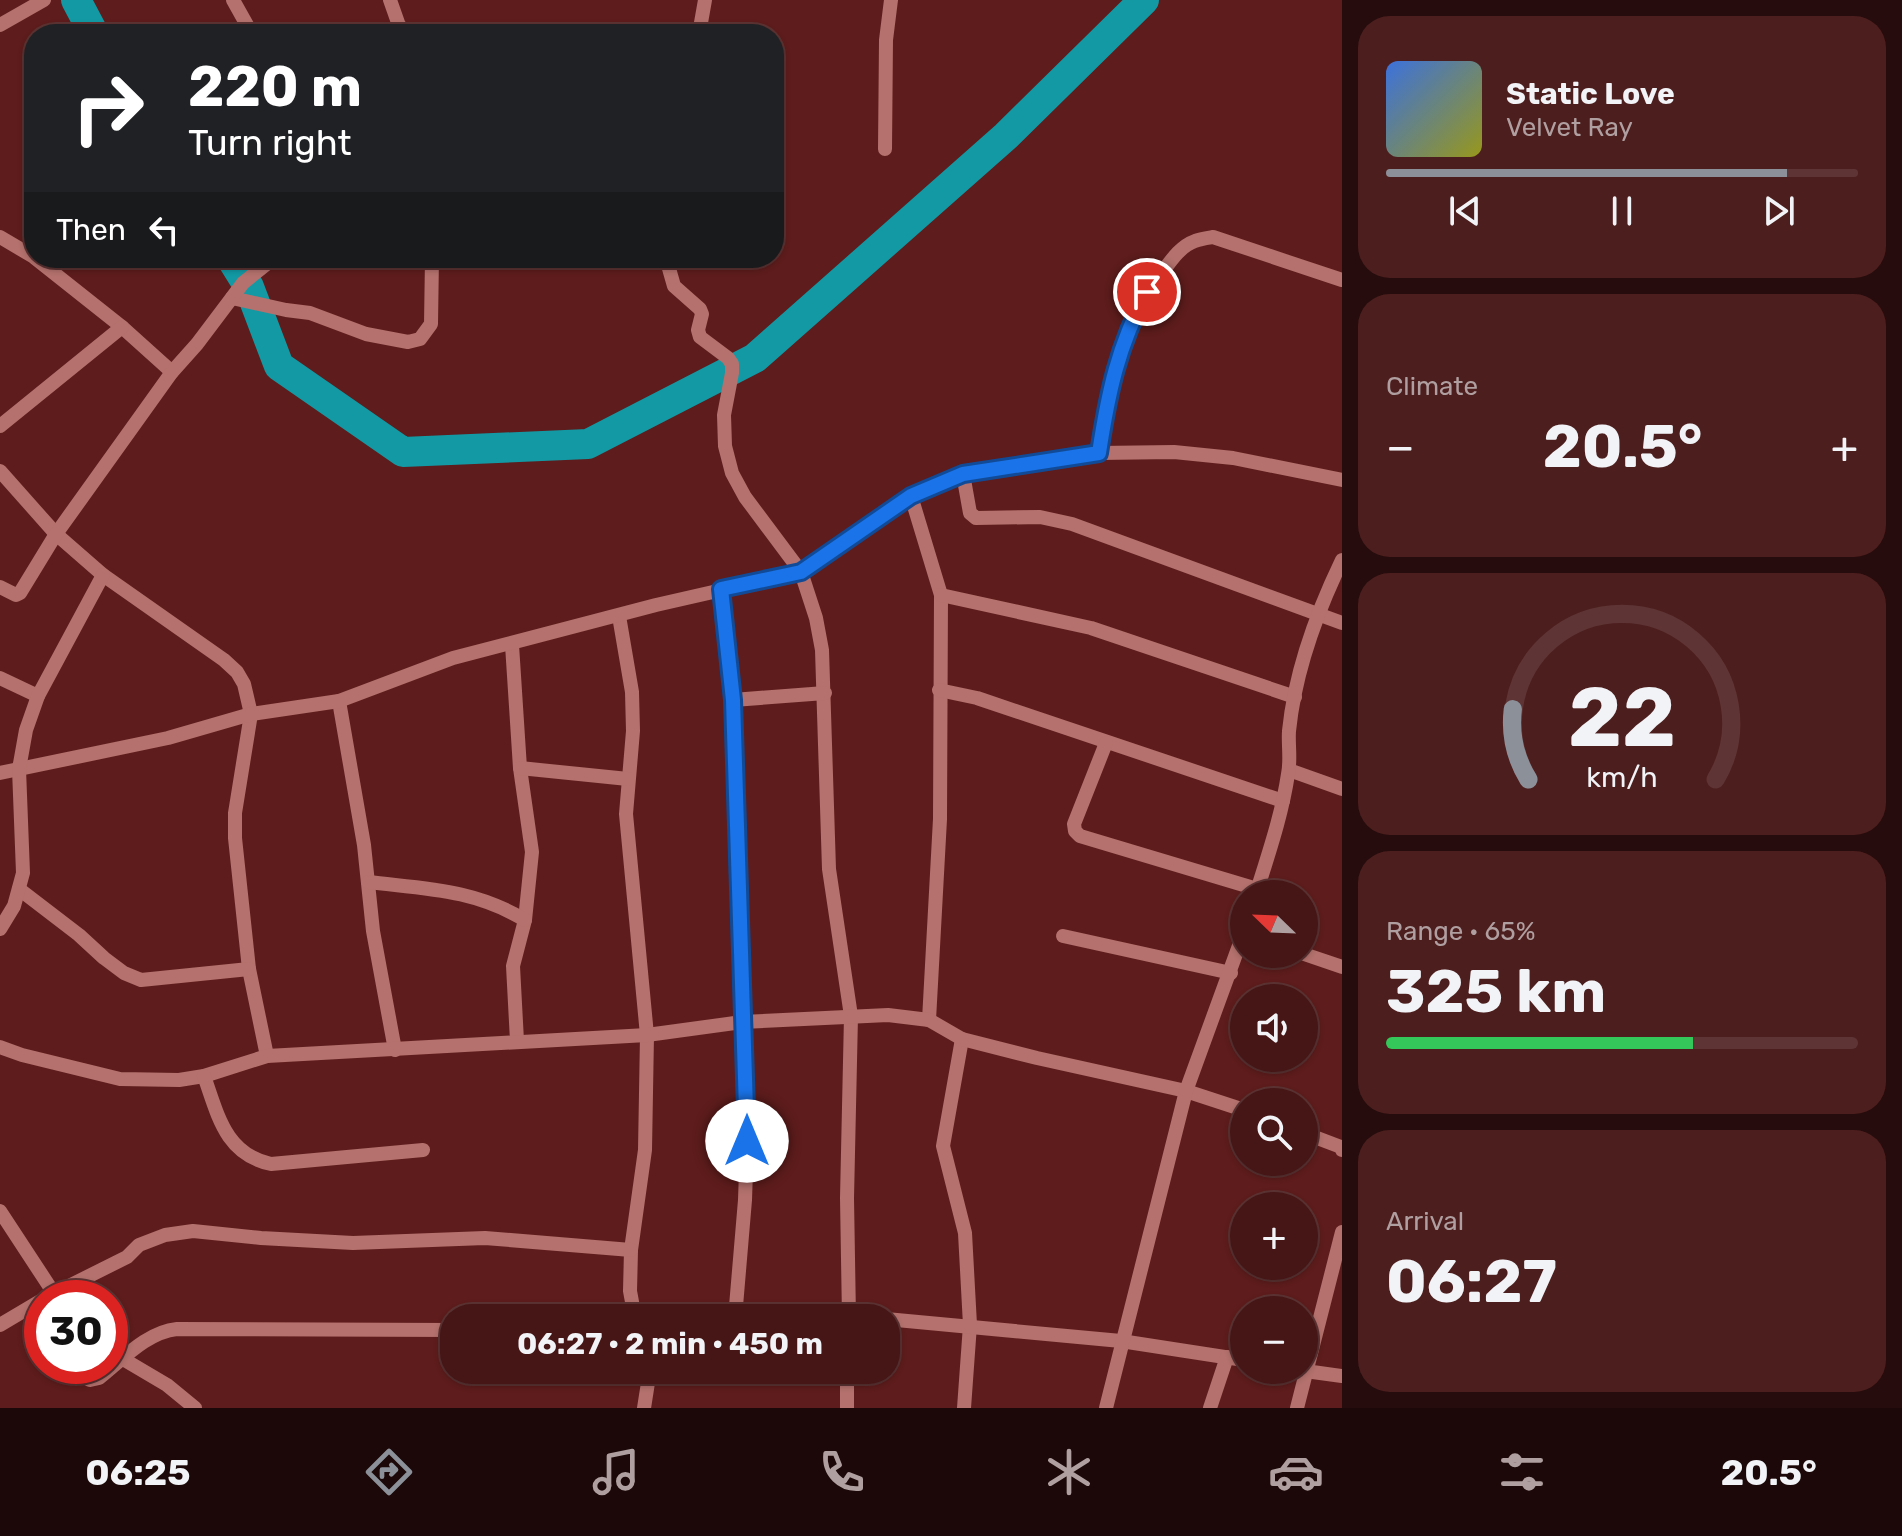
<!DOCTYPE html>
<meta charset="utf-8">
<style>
body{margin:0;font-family:Rubik,sans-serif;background:#4d1e1e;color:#f1f3f6;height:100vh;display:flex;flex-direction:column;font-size:30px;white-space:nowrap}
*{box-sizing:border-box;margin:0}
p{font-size:26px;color:#b09fa0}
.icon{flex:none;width:44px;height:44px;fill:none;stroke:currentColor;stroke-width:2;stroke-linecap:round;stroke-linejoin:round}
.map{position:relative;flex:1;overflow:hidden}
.side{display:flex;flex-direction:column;gap:16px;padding:16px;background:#260c0c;width:560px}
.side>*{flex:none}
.top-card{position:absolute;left:24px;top:24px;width:760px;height:244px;border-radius:32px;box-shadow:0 2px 6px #0004,0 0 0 2px #5e3434;background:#202124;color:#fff;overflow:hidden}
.needle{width:52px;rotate:293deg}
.buttons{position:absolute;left:1230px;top:880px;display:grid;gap:16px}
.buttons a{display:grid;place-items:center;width:88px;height:88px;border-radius:50%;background:#461515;box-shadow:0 2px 6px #0004,0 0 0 2px #5e3434;font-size:40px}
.speed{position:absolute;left:24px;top:1280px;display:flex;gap:16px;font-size:40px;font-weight:700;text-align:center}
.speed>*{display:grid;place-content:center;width:104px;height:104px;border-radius:50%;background:#461515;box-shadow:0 2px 6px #0004,0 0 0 2px #5e3434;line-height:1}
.speed .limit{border:12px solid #d22;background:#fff;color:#111}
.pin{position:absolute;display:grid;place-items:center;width:68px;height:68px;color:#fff;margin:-34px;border:4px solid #fff;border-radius:50%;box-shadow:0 2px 8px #0007}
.me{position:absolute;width:88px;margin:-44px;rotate:0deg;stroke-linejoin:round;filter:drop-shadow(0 0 6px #0008)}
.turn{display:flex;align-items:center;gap:28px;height:168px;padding:0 32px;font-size:36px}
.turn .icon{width:104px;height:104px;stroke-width:2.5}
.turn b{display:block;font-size:56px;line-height:68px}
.then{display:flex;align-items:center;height:76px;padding:0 32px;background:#0003;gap:16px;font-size:30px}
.big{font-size:60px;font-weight:700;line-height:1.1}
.side .tile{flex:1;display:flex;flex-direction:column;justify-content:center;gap:12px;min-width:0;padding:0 28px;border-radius:32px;background:#4d1e1e}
.side .dial{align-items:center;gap:0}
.dial svg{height:208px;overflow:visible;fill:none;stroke:#5e3434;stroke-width:7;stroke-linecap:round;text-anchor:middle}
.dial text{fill:#f1f3f6;stroke:none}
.song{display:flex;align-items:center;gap:24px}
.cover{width:96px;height:96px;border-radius:12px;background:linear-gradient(135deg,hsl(220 70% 55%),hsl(60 70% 35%))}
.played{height:8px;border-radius:4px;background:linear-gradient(90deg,#8c9099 85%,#5e3434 85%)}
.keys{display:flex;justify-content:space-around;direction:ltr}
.heat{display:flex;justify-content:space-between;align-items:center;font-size:44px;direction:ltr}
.charge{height:12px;border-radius:6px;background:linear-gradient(90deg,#34c759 65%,#5e3434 0)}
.trip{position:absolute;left:440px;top:1304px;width:460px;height:80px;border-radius:32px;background:#461515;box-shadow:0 2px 6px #0004,0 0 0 2px #5e3434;font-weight:700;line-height:80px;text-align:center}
.dock{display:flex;height:128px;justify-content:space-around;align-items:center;background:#1c0808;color:#b09fa0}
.dock .icon{width:56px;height:56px}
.dock .current{color:#8c9099}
.dock b{font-size:36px;color:#f1f3f6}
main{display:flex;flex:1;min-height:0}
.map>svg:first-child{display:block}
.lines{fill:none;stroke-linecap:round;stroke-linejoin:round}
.river{stroke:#1299a4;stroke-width:30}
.street{stroke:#b4716d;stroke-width:14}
.route-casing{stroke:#114b97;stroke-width:20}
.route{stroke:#1a73e8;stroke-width:14}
</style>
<main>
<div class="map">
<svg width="1342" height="1408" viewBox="0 0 1342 1408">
<rect width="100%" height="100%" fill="#5e1c1c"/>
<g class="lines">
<!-- river -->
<g class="river">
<path d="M76,0l18,34"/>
<path d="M231,258l18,29 30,79 124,86 185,-8 167,-86 251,-222 138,-136"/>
</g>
<!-- street -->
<g class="street">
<path d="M233,0l19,34"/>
<path d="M390,0l12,34"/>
<path d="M0,25l44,-25"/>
<path d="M382,34l19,-7"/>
<path d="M699,34l6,-34"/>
<path d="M885,149l1,-109 5,-40"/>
<path d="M0,237l34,20"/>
<path d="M35,258l87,69 50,45"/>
<path d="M666,258l8,28 26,23 2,5 -4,16 2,7 28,21 4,6v9l-8,42 1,31 7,27 13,24 56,75 15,46 6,32 7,219 22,147 -4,182 2,120"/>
<path d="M232,298l54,12 24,3 56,21 42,8 12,-3 11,-15 1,-66"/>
<path d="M0,426l122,-99"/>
<path d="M1099,453c10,-70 22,-126 65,-183 8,-11 17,-24 31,-29 5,-2 12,-3 18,-4l129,43"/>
<path d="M0,471l56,63 47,41 121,85 13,12 7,12 7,30 -16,99v25l14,131 18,87"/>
<path d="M963,474l7,39 6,5 64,-1 32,7 270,99"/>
<path d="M911,496l30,99 -1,224 -11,201"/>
<path d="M0,587l16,8 4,-2 36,-59 116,-162 25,-28 46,-61 26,-21 32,-4"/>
<path d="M721,589l12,111 6,247 9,165 -3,88 -10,118"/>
<path d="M941,595l150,33 204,69"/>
<path d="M619,616l13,76 1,39 -7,83 21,221 -2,115 -14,100 -1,41 5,27"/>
<path d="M512,645l8,123 12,84 -7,68 -12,46 4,75"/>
<path d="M0,678l38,18"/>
<path d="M939,690l38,8 306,103"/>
<path d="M733,700l92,-7"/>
<path d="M339,701l25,144 9,86 22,119"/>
<path d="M1106,743l-32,81 1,7 5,5 177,53"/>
<path d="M520,768l108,11"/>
<path d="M1289,770l53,19"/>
<path d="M0,773l168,-35 83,-24 88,-13 114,-43 203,-53 145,-33 110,-76 52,-22 22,-5 114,-16 75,-1 59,6 109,22"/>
<path d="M368,882c58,7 105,7 157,38"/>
<path d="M19,889l60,46 25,23 20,15 17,7 108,-11"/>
<path d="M1256,894c12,-39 26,-79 32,-120 3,-14 0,-29 1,-43 6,-60 27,-117 53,-171"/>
<path d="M0,929l14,-23 9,-33 -4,-104 7,-39 12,-34 65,-121"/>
<path d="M1063,936l168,37"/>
<path d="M1304,954l38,13"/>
<path d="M962,1039l-19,107 22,87 5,92 -6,83"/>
<path d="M0,1047l22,8 98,24 59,1 25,-4 63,-20 380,-21 95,-13 146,-7 41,5 33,19 75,19 149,33 58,19"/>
<path d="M204,1076c14,39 21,78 67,88l152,-14"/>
<path d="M1304,1133l37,14 1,3"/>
<path d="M0,1211l57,87"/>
<path d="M45,1298l82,-41 12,-12 26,-10 28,-4 68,7 92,5 132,-5 146,12"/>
<path d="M886,1319l235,22 123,19"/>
<path d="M0,1325l42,-25"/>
<path d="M123,1359l44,26 28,23"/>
<path d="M78,1366l2,9 10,5 9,-2c24,-19 48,-46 78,-49l277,1"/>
<path d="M1298,1370l44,6"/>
<path d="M644,1408l6,-38"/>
<path d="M847,1408v-38"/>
<path d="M1106,1408l80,-317 58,-159"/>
<path d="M1210,1408l17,-51"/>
<path d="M1297,1408l45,-176"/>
</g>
</g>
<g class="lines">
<!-- route casing -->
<g class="route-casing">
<path id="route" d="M747,1141l-14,-441 -12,-111 80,-17 110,-76 52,-22 136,-21c9,-59 19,-108 48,-161"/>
</g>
<!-- route -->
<use href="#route" class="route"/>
</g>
</svg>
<div class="buttons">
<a><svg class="needle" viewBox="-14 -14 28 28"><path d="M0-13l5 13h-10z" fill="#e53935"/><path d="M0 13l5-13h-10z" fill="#b09fa0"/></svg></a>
<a><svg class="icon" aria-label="sound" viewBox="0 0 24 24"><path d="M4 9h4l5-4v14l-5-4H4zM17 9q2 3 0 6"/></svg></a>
<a><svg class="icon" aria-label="search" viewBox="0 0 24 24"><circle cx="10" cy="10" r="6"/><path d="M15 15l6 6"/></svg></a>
<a>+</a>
<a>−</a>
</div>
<div class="speed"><div class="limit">30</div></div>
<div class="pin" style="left:1147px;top:292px;background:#d93025"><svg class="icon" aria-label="arrive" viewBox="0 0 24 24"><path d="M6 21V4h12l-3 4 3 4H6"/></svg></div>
<svg class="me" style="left:747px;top:1141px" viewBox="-20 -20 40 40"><circle r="19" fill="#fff"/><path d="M0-13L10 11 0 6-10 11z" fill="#1a73e8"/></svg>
<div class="trip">06:27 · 2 min · 450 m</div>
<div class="top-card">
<div class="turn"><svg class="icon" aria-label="right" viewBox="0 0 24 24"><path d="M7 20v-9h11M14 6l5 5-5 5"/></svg><div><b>220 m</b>Turn right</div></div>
<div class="then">Then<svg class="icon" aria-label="left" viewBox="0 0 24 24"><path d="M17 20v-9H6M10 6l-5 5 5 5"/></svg></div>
</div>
</div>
<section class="side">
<div class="tile">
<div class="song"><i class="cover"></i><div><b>Static Love</b><p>Velvet Ray</p></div></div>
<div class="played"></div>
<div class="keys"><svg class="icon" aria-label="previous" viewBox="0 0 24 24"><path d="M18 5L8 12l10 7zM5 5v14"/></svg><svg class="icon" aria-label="pause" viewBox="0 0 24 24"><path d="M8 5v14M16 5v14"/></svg><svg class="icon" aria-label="next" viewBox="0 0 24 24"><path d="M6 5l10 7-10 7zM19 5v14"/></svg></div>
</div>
<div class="tile"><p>Climate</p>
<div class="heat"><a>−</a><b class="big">20.5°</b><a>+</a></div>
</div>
<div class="tile dial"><svg viewBox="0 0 100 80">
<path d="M14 69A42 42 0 1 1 86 69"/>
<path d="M14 69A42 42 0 0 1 8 42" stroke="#8c9099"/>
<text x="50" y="56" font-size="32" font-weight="700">22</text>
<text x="50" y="72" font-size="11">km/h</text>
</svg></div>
<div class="tile"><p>Range · 65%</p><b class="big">325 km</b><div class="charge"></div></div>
<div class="tile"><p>Arrival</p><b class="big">06:27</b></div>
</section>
</main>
<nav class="dock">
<b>06:25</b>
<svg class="icon current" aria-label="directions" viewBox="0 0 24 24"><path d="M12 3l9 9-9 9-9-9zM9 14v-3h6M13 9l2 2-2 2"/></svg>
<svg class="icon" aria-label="music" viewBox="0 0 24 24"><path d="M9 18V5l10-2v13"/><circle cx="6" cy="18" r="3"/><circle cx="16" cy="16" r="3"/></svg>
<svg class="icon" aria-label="phone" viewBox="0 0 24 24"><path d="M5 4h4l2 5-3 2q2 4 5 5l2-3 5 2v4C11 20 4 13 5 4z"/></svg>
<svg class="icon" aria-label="climate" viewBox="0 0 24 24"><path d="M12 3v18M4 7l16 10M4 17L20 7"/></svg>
<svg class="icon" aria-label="car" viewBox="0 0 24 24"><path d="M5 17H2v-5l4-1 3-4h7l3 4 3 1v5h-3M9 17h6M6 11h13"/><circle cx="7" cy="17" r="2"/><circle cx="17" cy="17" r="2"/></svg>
<svg class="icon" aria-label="filters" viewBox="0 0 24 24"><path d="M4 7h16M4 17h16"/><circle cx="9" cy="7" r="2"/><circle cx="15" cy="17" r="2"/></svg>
<b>20.5°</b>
</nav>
